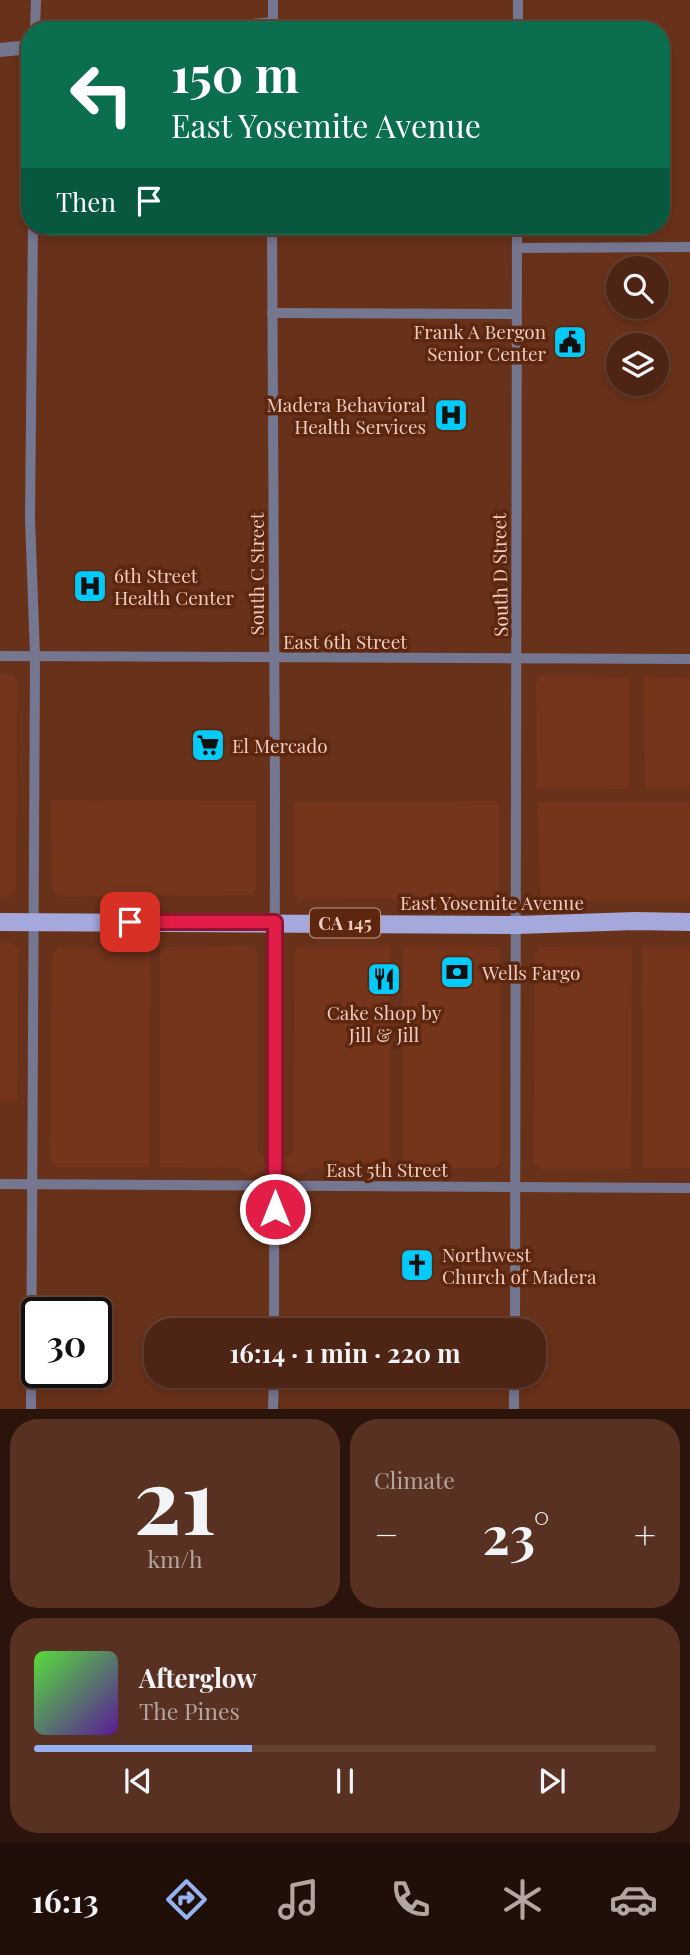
<!DOCTYPE html>
<meta charset="utf-8">
<style>
body{margin:0;font-family:"Playfair Display",serif;background:#583122;color:#f1f3f6;height:100vh;display:flex;flex-direction:column;font-size:26px;white-space:nowrap}
*{box-sizing:border-box;margin:0}
p{font-size:23px;color:#b3a5a0}
.icon{flex:none;width:38px;height:38px;fill:none;stroke:currentColor;stroke-width:2;stroke-linecap:round;stroke-linejoin:round}
.map{position:relative;height:1409px;overflow:hidden}
.drawer{display:flex;flex-direction:column;gap:10px;padding:10px;background:#2b140b;flex:1}
.drawer>*{flex:none}
.guide{position:absolute;left:21px;top:21px;width:649px;height:214px;border-radius:28px;box-shadow:0 4px 10px #0003,0 0 0 2px #654234;background:#0b6e4f;color:#fff;overflow:hidden}
.fabs{position:absolute;left:606px;top:256px;display:grid;gap:14px}
.fabs a{display:grid;place-items:center;width:63px;height:63px;border-radius:50%;background:#4e2514;box-shadow:0 4px 10px #0003,0 0 0 2px #654234;font-size:35px}
.speed{position:absolute;left:21px;top:1297px;display:flex;gap:14px;font-size:35px;font-weight:700;text-align:center}
.speed>*{display:grid;place-content:center;width:91px;height:91px;border-radius:50%;background:#4e2514;box-shadow:0 4px 10px #0003,0 0 0 2px #654234;line-height:1}
.speed .limit{border:4px solid #111;border-radius:10px;background:#fff;color:#111}
.pin{position:absolute;display:grid;place-items:center;width:60px;height:60px;color:#fff;margin:-30px;border-radius:14px;box-shadow:0 4px 10px #0006}
.me{position:absolute;width:77px;margin:-38px;rotate:0deg;stroke-linejoin:round;filter:drop-shadow(0 0 5px #0008)}
.turn{display:flex;align-items:center;gap:24px;height:147px;padding:0 35px;font-size:32px}
.turn .icon{width:91px;height:91px;stroke-width:2.5}
.turn b{display:block;font-size:49px;line-height:60px}
.then{display:flex;align-items:center;height:66px;padding:0 35px;background:#0003;gap:14px;font-size:26px}
.big{font-size:52px;font-weight:700;line-height:1.1}
.drawer .card{flex:1;display:flex;flex-direction:column;justify-content:center;gap:10px;min-width:0;padding:0 24px;border-radius:28px;background:#583122}
.drawer .dial{align-items:center;gap:0}
.dial b{font-size:91px;line-height:1}
.song{display:flex;align-items:center;gap:21px}
.cover{width:84px;height:84px;border-radius:10px;background:linear-gradient(135deg,hsl(110 70% 55%),hsl(270 70% 35%))}
.played{height:7px;border-radius:4px;background:linear-gradient(90deg,#95b2f1 35%,#654234 35%)}
.keys{display:flex;justify-content:space-around;direction:ltr}
.heat{display:flex;justify-content:space-between;align-items:center;font-size:38px;direction:ltr}
.drawer .tiles{flex:1;display:grid;gap:10px;grid-template-columns:1fr 1fr}
.card:last-child{grid-column:span 2}
.trip{position:absolute;left:144px;top:1318px;width:402px;height:70px;border-radius:28px;background:#4e2514;box-shadow:0 4px 10px #0003,0 0 0 2px #654234;font-weight:700;line-height:70px;text-align:center}
.tabs{display:flex;height:112px;justify-content:space-around;align-items:center;background:#1f0f08;color:#b3a5a0}
.tabs .icon{width:49px;height:49px}
.tabs .on{color:#95b2f1}
.tabs b{font-size:32px;color:#f1f3f6}
.map>svg:first-child{display:block}
.built{fill:#74351b}
.lines{fill:none;stroke-linecap:round;stroke-linejoin:round}
.minor{stroke:#757690;stroke-width:10}
.tertiary{stroke:#757690;stroke-width:14}
.primary{stroke:#a5a8db;stroke-width:18}
.route-casing{stroke:#92132f;stroke-width:18}
.route{stroke:#e11d48;stroke-width:12}
.labels{text-anchor:middle;dominant-baseline:central;stroke-width:7;stroke-linejoin:round;paint-order:stroke}
.shield{fill:#5c260f;stroke:#c29a8a;stroke-width:2}
.shield-label{font-size:18px;font-weight:bold;fill:#eeccbf}
.poi-label{font-size:19px;fill:#eeccbf;stroke:#5c260f;text-anchor:start}
.street-label{font-size:19px;fill:#eeccbf;stroke:#5c260f}
</style>
<div class="map">
<svg width="690" height="1409" viewBox="0 0 690 1409">
<rect width="100%" height="100%" fill="#68311a"/>
<!-- built -->
<g class="built">
<path d="M0,674h11l6,5 -1,210 -6,8h-10z"/>
<path d="M541,675l88,3v111l-92,-1 -1,-104z"/>
<path d="M644,677l46,1v111h-45z"/>
<path d="M51,800l205,1v90l-5,4 -192,2 -7,-8z"/>
<path d="M499,801v92l-5,5 -194,1 -6,-4v-93z"/>
<path d="M537,802h153v98h-149z"/>
<path d="M0,943h12l6,6 -1,152h-17z"/>
<path d="M252,946l5,5v199l7,8v10l-7,7h-11l-7,-7 -79,-1v-220z"/>
<path d="M150,947l-1,220h-92l-7,-6 2,-206 6,-7z"/>
<path d="M299,947h91v221h-80l-8,6 -9,1 -7,-6v-10l7,-7 1,-199z"/>
<path d="M403,947h91l6,3v213l-5,5 -92,1z"/>
<path d="M541,947l91,1 -1,221h-89l-9,-7 2,-208z"/>
<path d="M642,947h48v221h-47z"/>
</g>
<g class="lines">
<!-- minor -->
<g class="minor">
<path d="M273,29v-29"/>
<path d="M35,30l1,-30"/>
<path d="M518,30v-30"/>
<path d="M272,226l3,570 -1,534"/>
<path d="M517,248l173,-1"/>
<path d="M272,313l244,1"/>
<path d="M0,656l690,3"/>
<path d="M0,1184l690,4"/>
<path d="M515,1330l2,-1104"/>
<path d="M31,1409l4,-753 -5,-138 3,-292"/>
<path d="M273,1409l1,-33"/>
<path d="M514,1409v-33"/>
</g>
<!-- tertiary -->
<g class="tertiary">
<path d="M211,30l62,-6"/>
<path d="M0,50l30,-3"/>
</g>
<!-- primary -->
<path class="primary" d="M0,922l517,3 118,-4 55,1"/>
</g>
<g class="lines">
<!-- route casing -->
<g class="route-casing">
<path id="route" d="M130,922h145v287"/>
</g>
<!-- route -->
<use href="#route" class="route"/>
</g>
<!-- icons -->
<defs>
<g id="civic-square" transform="scale(1.75)"><rect x="-9" y="-9" width="18" height="18" rx="4" fill="#03cbf9" stroke="#5c260f"/><path d="M-.6-6.5H3V-4.5H.6V-3L4-1V1h2V6H-6V1h2V-1L-.6-3ZM-1.2 2.5V6h2.4V2.5Z" fill="#111"/></g>
<g id="hospital-square" transform="scale(1.75)"><rect x="-9" y="-9" width="18" height="18" rx="4" fill="#03cbf9" stroke="#5c260f"/><path d="M-5-5h3v3.5h4V-5h3V5h-3V1.5h-4V5h-3Z" fill="#111"/></g>
<g id="supermarket-square" transform="scale(1.75)"><rect x="-9" y="-9" width="18" height="18" rx="4" fill="#03cbf9" stroke="#5c260f"/><path d="M-6-5.5h2.5l.6 2H6L4.5 2H-2.5L-4.4-4H-6ZM-1.5 3.2a1.3 1.3 0 1 0 .1 0ZM3 3.2a1.3 1.3 0 1 0 .1 0Z" fill="#111"/></g>
<g id="bank-square" transform="scale(1.75)"><rect x="-9" y="-9" width="18" height="18" rx="4" fill="#03cbf9" stroke="#5c260f"/><path d="M-6-4H6V4H-6ZM0-2.3a2.3 2.3 0 1 0 0 4.6a2.3 2.3 0 1 0 0-4.6Z" fill="#111"/></g>
<g id="restaurant-square" transform="scale(1.75)"><rect x="-9" y="-9" width="18" height="18" rx="4" fill="#03cbf9" stroke="#5c260f"/><path d="M-5-6h1v4h1v-4h1v4h1v-4h1v5L-1.5 .5V6h-2V.5L-5-1ZM5-6V6H3V1.5H1.5Q1.5-4 5-6Z" fill="#111"/></g>
<g id="church-square" transform="scale(1.75)"><rect x="-9" y="-9" width="18" height="18" rx="4" fill="#03cbf9" stroke="#5c260f"/><path d="M-1.2-6h2.4v3.5h3.3v2.4h-3.3V6h-2.4V-.1h-3.3v-2.4h3.3Z" fill="#111"/></g>
</defs>
<g fill-rule="evenodd">
<use href="#civic-square" x="570" y="342"/>
<use href="#hospital-square" x="451" y="415"/>
<use href="#hospital-square" x="90" y="586"/>
<use href="#supermarket-square" x="208" y="745"/>
<use href="#bank-square" x="457" y="972"/>
<use href="#restaurant-square" x="384" y="979"/>
<use href="#church-square" x="417" y="1265"/>
</g>
<g class="labels">
<!-- shield labels -->
<rect class="shield" x="310" y="908.5" width="70" height="29" rx="5"/>
<g class="shield-label">
<text x="345" y="923">CA 145</text>
</g>
<!-- poi labels -->
<g class="poi-label">
<text x="546" y="331" text-anchor="end">Frank A Bergon<tspan x="546" dy="22">Senior Center</tspan></text>
<text x="426" y="404" text-anchor="end">Madera Behavioral<tspan x="426" dy="22">Health Services</tspan></text>
<text x="114" y="575">6th Street<tspan x="114" dy="22">Health Center</tspan></text>
<text x="232" y="745">El Mercado</text>
<text x="482" y="972">Wells Fargo</text>
<text x="384" y="1012" text-anchor="middle">Cake Shop by<tspan x="384" dy="22">Jill &amp; Jill</tspan></text>
<text x="442" y="1254">Northwest<tspan x="442" dy="22">Church of Madera</tspan></text>
</g>
<!-- street labels -->
<g class="street-label">
<text transform="translate(256 574) rotate(-90)">South C Street</text>
<text transform="translate(499 575) rotate(-91)">South D Street</text>
<text x="345" y="641">East 6th Street</text>
<text x="492" y="902">East Yosemite Avenue</text>
<text x="387" y="1169">East 5th Street</text>
</g>
</g>
</svg>
<div class="fabs">
<a><svg class="icon" aria-label="search" viewBox="0 0 24 24"><circle cx="10" cy="10" r="6"/><path d="M15 15l6 6"/></svg></a>
<a><svg class="icon" aria-label="layers" viewBox="0 0 24 24"><path d="M12 4l9 5-9 5-9-5zM3 14l9 5 9-5"/></svg></a>
</div>
<div class="speed"><div class="limit">30</div></div>
<div class="pin" style="left:130px;top:922px;background:#d93025"><svg class="icon" aria-label="arrive" viewBox="0 0 24 24"><path d="M6 21V4h12l-3 4 3 4H6"/></svg></div>
<svg class="me" style="left:275px;top:1209px" viewBox="-20 -20 40 40"><circle r="17" fill="#e11d48" stroke="#fff" stroke-width="3"/><path d="M0-11L8 9 0 5-8 9z" fill="#fff"/></svg>
<div class="trip">16:14 · 1 min · 220 m</div>
<div class="guide">
<div class="turn"><svg class="icon" aria-label="left" viewBox="0 0 24 24"><path d="M17 20v-9H6M10 6l-5 5 5 5"/></svg><div><b>150 m</b>East Yosemite Avenue</div></div>
<div class="then">Then<svg class="icon" aria-label="arrive" viewBox="0 0 24 24"><path d="M6 21V4h12l-3 4 3 4H6"/></svg></div>
</div>
</div>
<section class="drawer">
<div class="tiles">
<div class="card dial"><b>21</b><p>km/h</p></div>
<div class="card"><p>Climate</p>
<div class="heat"><a>−</a><b class="big">23°</b><a>+</a></div>
</div>
<div class="card">
<div class="song"><i class="cover"></i><div><b>Afterglow</b><p>The Pines</p></div></div>
<div class="played"></div>
<div class="keys"><svg class="icon" aria-label="previous" viewBox="0 0 24 24"><path d="M18 5L8 12l10 7zM5 5v14"/></svg><svg class="icon" aria-label="pause" viewBox="0 0 24 24"><path d="M8 5v14M16 5v14"/></svg><svg class="icon" aria-label="next" viewBox="0 0 24 24"><path d="M6 5l10 7-10 7zM19 5v14"/></svg></div>
</div>
</div>
</section>
<nav class="tabs">
<b>16:13</b>
<svg class="icon on" aria-label="directions" viewBox="0 0 24 24"><path d="M12 3l9 9-9 9-9-9zM9 14v-3h6M13 9l2 2-2 2"/></svg>
<svg class="icon" aria-label="music" viewBox="0 0 24 24"><path d="M9 18V5l10-2v13"/><circle cx="6" cy="18" r="3"/><circle cx="16" cy="16" r="3"/></svg>
<svg class="icon" aria-label="phone" viewBox="0 0 24 24"><path d="M5 4h4l2 5-3 2q2 4 5 5l2-3 5 2v4C11 20 4 13 5 4z"/></svg>
<svg class="icon" aria-label="climate" viewBox="0 0 24 24"><path d="M12 3v18M4 7l16 10M4 17L20 7"/></svg>
<svg class="icon" aria-label="car" viewBox="0 0 24 24"><path d="M5 17H2v-5l4-1 3-4h7l3 4 3 1v5h-3M9 17h6M6 11h13"/><circle cx="7" cy="17" r="2"/><circle cx="17" cy="17" r="2"/></svg>
</nav>
